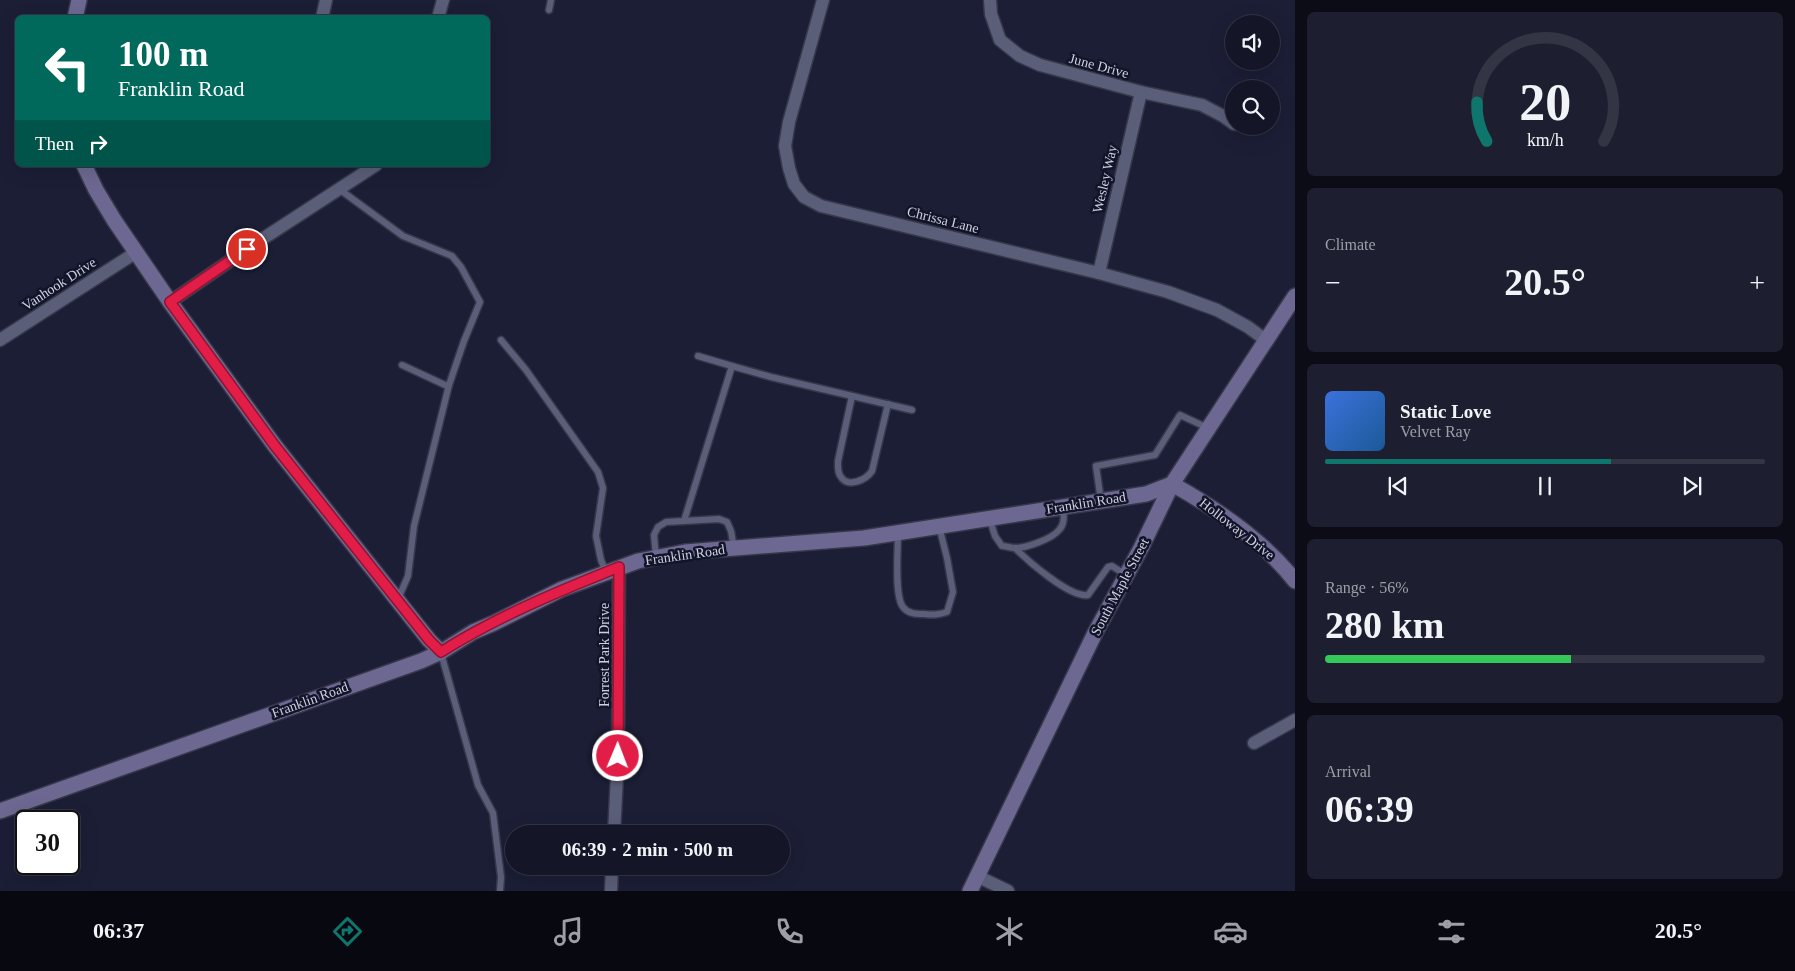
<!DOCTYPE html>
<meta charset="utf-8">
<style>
body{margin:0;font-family:"Times New Roman",serif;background:#1d1f30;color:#f1f3f6;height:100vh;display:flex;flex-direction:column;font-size:19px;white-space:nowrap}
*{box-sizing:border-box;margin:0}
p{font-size:16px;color:#9d9fa8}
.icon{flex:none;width:28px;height:28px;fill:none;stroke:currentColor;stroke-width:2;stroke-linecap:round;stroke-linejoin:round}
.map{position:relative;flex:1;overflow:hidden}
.side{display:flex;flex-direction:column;gap:12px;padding:12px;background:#0b0c16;width:500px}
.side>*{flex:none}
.banner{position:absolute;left:15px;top:15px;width:475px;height:152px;border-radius:8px;box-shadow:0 5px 20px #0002,0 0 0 1px #333545;background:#00695c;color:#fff;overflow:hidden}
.tools{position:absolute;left:1225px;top:15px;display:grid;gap:10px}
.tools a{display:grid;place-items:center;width:55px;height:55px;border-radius:50%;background:#141628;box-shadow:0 5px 20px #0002,0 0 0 1px #333545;font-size:25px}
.speed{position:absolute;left:15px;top:810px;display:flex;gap:10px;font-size:25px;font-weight:700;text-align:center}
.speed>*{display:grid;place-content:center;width:65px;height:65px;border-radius:50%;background:#141628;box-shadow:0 5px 20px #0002,0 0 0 1px #333545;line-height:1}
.speed .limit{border:2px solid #111;border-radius:8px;background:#fff;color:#111}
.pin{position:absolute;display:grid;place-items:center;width:42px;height:42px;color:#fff;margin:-21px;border:2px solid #fff;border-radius:50%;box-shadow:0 1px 5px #0007}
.me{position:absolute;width:55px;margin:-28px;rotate:1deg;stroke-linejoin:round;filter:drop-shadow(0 0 4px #0008)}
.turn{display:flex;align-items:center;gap:18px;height:105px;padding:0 20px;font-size:22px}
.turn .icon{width:65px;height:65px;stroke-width:2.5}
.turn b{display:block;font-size:35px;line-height:42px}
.then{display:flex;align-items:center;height:48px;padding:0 20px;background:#0003;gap:10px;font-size:19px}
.big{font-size:38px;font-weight:600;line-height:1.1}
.side .widget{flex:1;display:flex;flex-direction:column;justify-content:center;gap:8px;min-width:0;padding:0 18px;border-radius:8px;background:#1d1f30}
.side .dial{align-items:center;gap:0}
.dial svg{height:130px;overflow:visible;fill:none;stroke:#333545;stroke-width:7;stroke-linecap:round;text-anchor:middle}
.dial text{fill:#f1f3f6;stroke:none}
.song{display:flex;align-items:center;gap:15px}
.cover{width:60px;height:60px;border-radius:8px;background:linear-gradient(135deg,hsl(220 70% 55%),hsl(210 70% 35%))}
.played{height:5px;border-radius:2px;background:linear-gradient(90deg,#0f766e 65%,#333545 65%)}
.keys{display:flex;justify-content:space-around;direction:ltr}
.heat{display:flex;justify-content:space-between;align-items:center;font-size:28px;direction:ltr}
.charge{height:8px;border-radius:4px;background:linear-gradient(90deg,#34c759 56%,#333545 0)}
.trip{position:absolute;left:505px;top:825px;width:285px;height:50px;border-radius:25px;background:#141628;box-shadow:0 5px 20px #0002,0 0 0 1px #333545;font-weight:600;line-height:50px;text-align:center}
.dock{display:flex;height:80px;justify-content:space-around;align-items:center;background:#080910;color:#9d9fa8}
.dock .icon{width:35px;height:35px}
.dock .current{color:#0f766e}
.dock b{font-size:22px;color:#f1f3f6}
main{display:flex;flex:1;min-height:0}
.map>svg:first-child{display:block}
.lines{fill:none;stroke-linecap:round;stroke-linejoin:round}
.lane-casing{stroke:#37374a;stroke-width:9}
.street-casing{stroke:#37374a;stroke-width:15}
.secondary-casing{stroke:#37374a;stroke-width:18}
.lane{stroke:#5a5e79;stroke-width:6}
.street{stroke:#5a5e79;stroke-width:12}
.secondary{stroke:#6d6891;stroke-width:15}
.route-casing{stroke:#92132f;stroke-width:12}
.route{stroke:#e11d48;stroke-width:9}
.labels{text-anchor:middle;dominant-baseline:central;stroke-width:5;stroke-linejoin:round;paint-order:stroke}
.street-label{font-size:14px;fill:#ced0e0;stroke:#12142a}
</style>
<main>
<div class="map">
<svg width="1295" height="891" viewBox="0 0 1295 891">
<rect width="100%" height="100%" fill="#1b1e35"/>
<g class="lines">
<!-- lane casing -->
<g class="lane-casing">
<g id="lane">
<path d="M549,10l2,-10"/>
<path d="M339,189l64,47 49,20 9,11 19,35 -16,39 -15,44h-4l-43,-20"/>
<path d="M501,340l25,30 72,102 5,16 -7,48 5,24 5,12"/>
<path d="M698,356l34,10"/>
<path d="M852,396l-14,65c0,5 -1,11 3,16 7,11 25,3 31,-6l16,-67"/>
<path d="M1101,501l-5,-35 59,-11 25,-40 28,13"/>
<path d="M990,520l5,16 7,10c4,0 9,2 13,2 11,0 37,-9 44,-18 6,-6 5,-15 4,-23"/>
<path d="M684,521l48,-155 39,11 141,33"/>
<path d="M898,534c0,15 -4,62 5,73 5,7 13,7 21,7 9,1 14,1 23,-2l6,-20 -6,-34 -8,-32"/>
<path d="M1015,548c13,13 55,50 73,47l20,-28 4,-1 14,9"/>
<path d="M656,557l-2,-22 4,-8 8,-5 53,-3 8,3 4,9 3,17"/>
<path d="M398,599l10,-23 6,-50 35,-141"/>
<path d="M441,653l37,132 15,28 8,64 -1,14"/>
</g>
</g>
<!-- street casing -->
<g class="street-casing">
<g id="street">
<path d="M823,0l-34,122 -4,24 4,22 5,16 10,13 17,9 278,67 69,19 49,18 31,17 19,14"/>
<path d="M990,0l1,14 9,26 20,16 20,9 101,27 61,13 21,11 11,8"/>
<path d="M322,18l4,-18"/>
<path d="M438,18l5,-18"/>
<path d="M1099,273l42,-181"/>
<path d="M170,302l77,-53 129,-84"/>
<path d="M0,340l135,-87"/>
<path d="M1254,743l41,-23"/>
<path d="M614,834l4,-78 1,-189"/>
<path d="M977,876l31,15"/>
<path d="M611,891l1,-25"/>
</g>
</g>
<!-- secondary casing -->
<g class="secondary-casing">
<g id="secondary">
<path d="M75,18l4,-18"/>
<path d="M84,165l12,25 18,30 56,82 105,144 154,194 12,12"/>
<path d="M0,811l421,-150 20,-9 32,-20 21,-9 68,-34 76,-28 47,-9 179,-14 282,-44 26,-10c45,25 91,56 123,97"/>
<path d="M970,891l125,-258 46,-85 31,-64 123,-188"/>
</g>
</g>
<!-- lane -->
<use href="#lane" class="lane"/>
<!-- street -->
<use href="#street" class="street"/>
<!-- secondary -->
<use href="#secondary" class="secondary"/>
</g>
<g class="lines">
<!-- route casing -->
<g class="route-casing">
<path id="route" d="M247,249l-77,53 105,144 154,194 12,12c55,-35 118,-61 178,-85l-1,189"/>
</g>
<!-- route -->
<use href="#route" class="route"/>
</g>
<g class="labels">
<!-- street labels -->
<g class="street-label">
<text transform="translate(1099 66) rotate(15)">June Drive</text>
<text transform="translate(1105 179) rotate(-77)">Wesley Way</text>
<text transform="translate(943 220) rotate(14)">Chrissa Lane</text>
<text transform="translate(59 284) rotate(-33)">Vanhook Drive</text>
<text transform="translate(1086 503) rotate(-9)">Franklin Road</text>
<text transform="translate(1237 529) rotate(38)">Holloway Drive</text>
<text transform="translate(685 555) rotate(-8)">Franklin Road</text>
<text transform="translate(1120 587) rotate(-62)">South Maple Street</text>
<text transform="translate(604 655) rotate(-90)">Forrest Park Drive</text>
<text transform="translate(310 700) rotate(-20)">Franklin Road</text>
</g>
</g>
</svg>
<div class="tools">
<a><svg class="icon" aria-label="sound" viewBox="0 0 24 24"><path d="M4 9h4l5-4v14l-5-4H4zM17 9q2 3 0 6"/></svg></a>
<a><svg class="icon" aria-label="search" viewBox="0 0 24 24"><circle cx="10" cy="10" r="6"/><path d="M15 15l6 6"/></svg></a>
</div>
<div class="speed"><div class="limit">30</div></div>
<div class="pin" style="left:247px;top:249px;background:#d93025"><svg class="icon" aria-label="arrive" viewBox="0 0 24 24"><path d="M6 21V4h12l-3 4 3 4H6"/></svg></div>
<svg class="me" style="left:618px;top:756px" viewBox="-20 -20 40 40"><circle r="17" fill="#e11d48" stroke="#fff" stroke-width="3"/><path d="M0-11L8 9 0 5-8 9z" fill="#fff"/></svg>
<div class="trip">06:39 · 2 min · 500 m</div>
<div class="banner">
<div class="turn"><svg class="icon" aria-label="left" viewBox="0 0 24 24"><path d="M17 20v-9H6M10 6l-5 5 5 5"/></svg><div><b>100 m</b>Franklin Road</div></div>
<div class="then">Then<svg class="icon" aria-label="right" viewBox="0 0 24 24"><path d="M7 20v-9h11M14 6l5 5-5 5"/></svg></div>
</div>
</div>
<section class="side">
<div class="widget dial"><svg viewBox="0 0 100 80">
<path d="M14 69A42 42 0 1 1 86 69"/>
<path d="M14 69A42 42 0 0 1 8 45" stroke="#0f766e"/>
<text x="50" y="56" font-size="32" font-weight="700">20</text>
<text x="50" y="72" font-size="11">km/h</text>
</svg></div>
<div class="widget"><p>Climate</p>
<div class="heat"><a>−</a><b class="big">20.5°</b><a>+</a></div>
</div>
<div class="widget">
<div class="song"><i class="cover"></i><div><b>Static Love</b><p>Velvet Ray</p></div></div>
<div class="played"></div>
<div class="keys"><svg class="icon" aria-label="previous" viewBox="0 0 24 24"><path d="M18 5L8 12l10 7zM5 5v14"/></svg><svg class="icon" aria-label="pause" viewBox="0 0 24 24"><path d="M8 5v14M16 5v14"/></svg><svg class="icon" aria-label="next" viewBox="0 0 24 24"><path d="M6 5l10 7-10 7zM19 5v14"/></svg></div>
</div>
<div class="widget"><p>Range · 56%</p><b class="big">280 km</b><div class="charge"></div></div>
<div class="widget"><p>Arrival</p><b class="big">06:39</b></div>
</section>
</main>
<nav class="dock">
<b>06:37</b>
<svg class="icon current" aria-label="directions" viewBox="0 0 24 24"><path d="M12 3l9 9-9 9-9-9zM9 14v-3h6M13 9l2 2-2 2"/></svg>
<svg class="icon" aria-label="music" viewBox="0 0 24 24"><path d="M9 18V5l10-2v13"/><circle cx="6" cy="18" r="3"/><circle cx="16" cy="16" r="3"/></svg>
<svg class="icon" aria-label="phone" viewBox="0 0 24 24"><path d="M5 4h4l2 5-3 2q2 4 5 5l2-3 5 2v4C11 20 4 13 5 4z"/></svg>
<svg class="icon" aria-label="climate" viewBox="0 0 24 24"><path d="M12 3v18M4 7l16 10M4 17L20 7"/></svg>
<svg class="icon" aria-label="car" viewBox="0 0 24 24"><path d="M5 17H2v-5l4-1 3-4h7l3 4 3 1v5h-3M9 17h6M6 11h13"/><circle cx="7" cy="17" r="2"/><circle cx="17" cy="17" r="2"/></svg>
<svg class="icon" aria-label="filters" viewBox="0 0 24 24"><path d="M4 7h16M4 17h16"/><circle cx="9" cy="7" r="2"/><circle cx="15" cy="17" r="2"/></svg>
<b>20.5°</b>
</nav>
